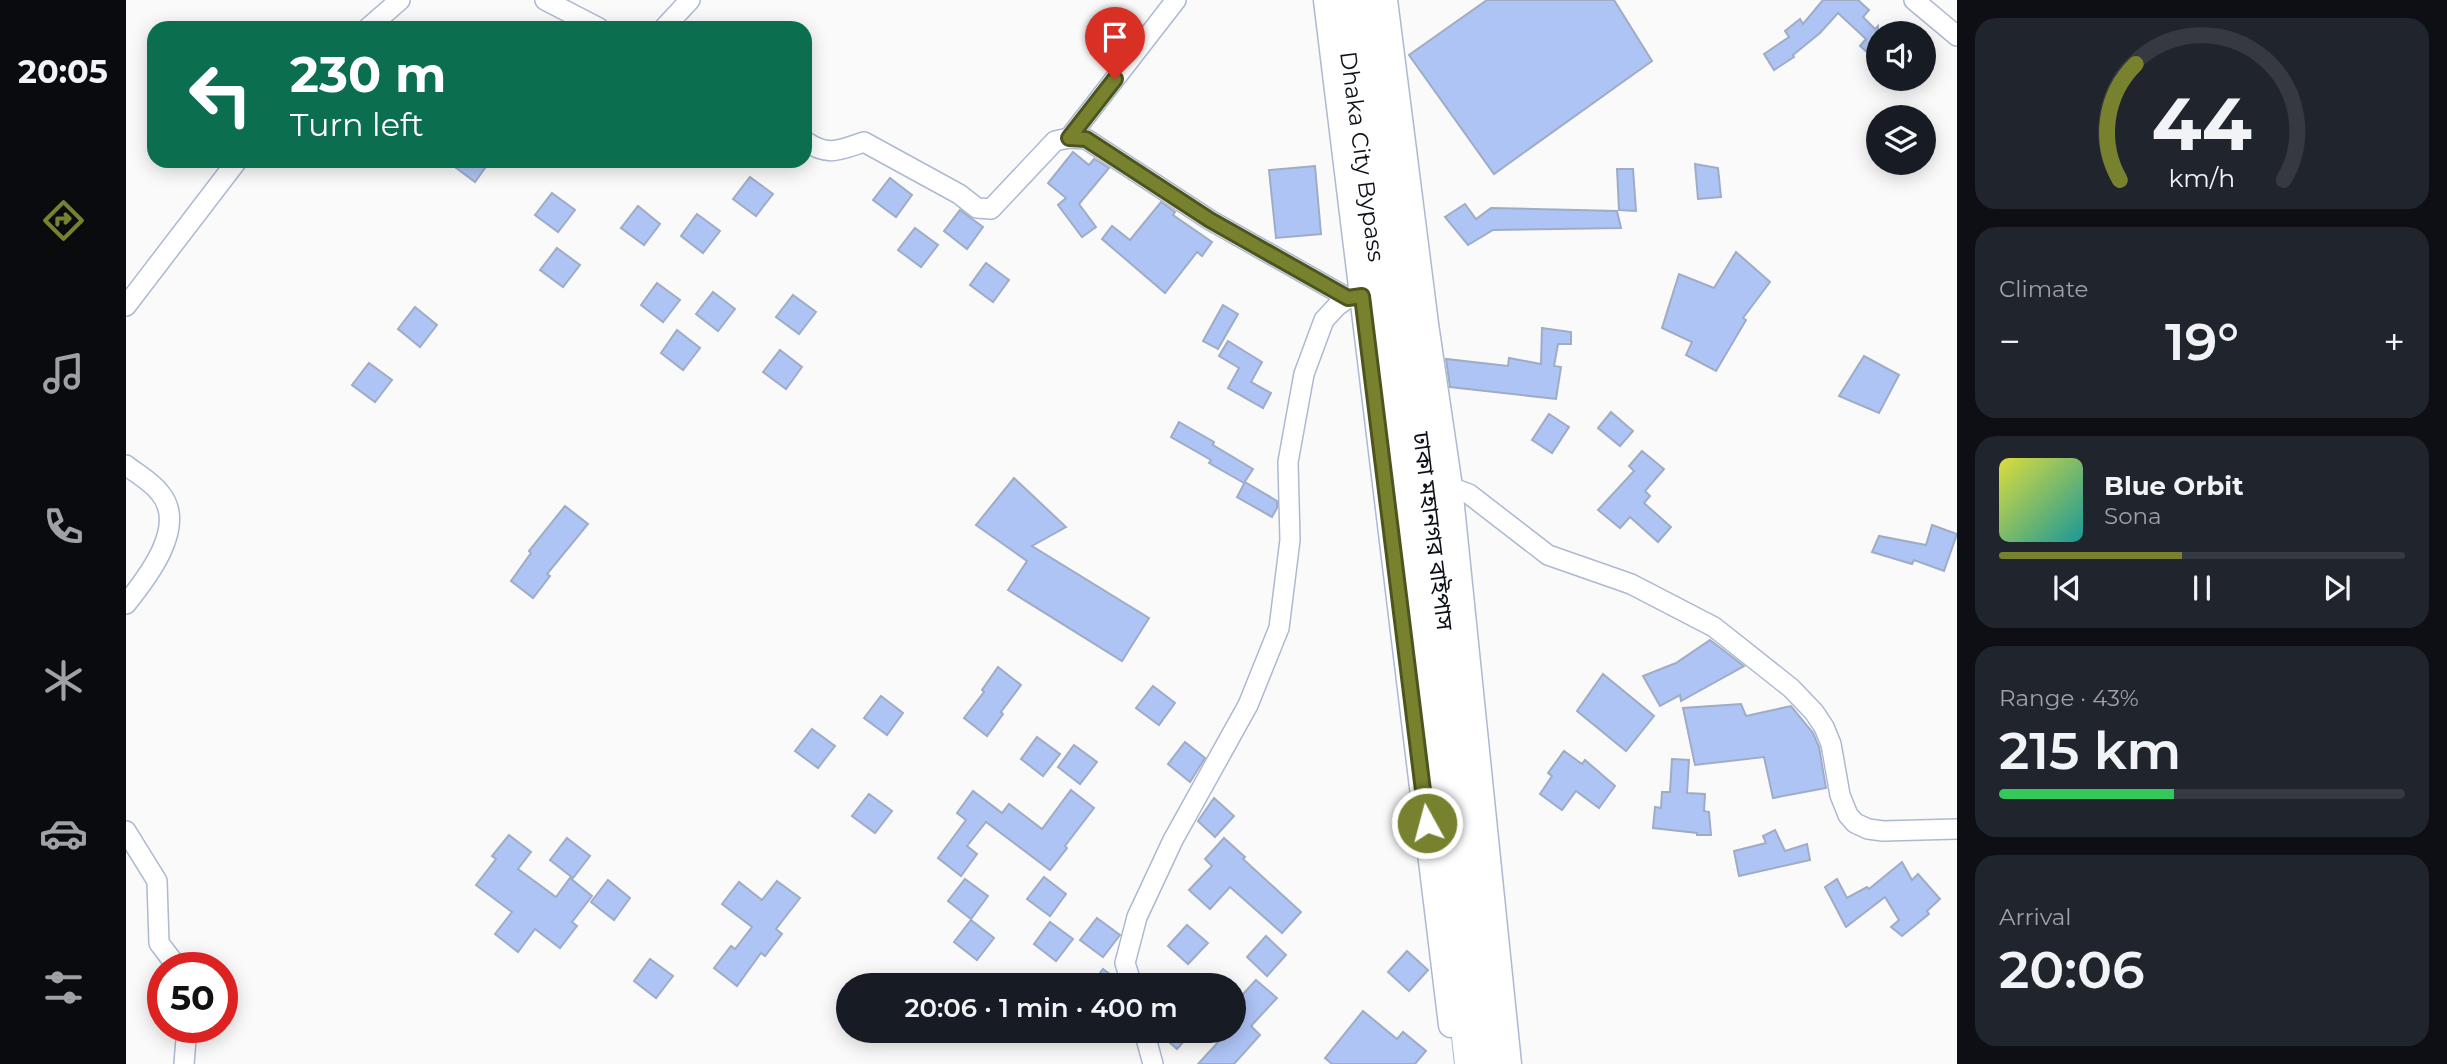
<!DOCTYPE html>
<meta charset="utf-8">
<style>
body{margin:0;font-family:Montserrat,"Noto Sans Bengali",sans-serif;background:#20242c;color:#f1f3f6;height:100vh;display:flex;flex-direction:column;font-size:26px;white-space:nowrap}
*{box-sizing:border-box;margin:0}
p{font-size:23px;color:#9ea1a6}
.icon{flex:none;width:38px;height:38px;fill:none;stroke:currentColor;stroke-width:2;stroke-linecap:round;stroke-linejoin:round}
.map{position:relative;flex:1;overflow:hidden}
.panel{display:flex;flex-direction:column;gap:18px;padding:18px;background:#0d0f14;width:490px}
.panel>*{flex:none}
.top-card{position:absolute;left:21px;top:21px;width:665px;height:147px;border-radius:21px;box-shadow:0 4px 18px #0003;background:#0b6e4f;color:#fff;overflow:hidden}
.controls{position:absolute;left:1740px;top:21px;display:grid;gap:14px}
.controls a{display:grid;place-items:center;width:70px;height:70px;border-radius:50%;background:#171b24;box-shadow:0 4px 18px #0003;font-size:35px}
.speed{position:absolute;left:21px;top:952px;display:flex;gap:14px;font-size:35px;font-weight:700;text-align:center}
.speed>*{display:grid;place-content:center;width:91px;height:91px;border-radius:50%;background:#171b24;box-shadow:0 4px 18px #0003;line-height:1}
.speed .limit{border:10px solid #d22;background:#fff;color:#111}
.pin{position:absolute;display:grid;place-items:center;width:60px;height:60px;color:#fff;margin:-72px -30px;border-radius:50% 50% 50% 0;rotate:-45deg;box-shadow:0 0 7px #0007}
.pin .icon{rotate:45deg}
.me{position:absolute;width:77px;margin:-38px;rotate:353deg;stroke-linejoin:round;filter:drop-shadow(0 0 5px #0008)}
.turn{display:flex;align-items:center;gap:24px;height:147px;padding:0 28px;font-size:32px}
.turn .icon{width:91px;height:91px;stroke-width:2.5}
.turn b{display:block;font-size:49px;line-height:60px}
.big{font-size:52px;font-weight:600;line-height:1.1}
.panel .widget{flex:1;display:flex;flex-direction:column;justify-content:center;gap:10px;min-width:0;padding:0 24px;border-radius:21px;background:#20242c}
.panel .dial{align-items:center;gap:0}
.dial svg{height:182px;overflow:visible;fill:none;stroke:#363941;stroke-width:7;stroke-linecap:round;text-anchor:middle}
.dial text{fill:#f1f3f6;stroke:none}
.song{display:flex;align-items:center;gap:21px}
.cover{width:84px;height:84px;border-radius:10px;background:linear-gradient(135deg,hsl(60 70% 55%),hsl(180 70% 35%))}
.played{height:7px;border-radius:4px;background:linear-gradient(90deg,#78822e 45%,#363941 45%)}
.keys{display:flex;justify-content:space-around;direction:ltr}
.heat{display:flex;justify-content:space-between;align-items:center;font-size:38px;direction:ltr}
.charge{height:10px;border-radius:5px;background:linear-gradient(90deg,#34c759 43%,#363941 0)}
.trip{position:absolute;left:710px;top:973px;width:410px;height:70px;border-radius:35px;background:#171b24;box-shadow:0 4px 18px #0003;font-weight:600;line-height:70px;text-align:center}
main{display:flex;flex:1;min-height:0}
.tab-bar{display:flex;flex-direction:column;width:126px;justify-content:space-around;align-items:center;background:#090b0e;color:#9ea1a6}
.tab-bar .icon{width:49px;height:49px}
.tab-bar .on{color:#78822e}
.tab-bar b{font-size:32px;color:#f1f3f6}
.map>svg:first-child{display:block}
.building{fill:#aec4f5;stroke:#9facc6;stroke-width:2}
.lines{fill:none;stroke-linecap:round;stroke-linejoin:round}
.minor-casing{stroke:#acb9d3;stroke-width:22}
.major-casing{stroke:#acb9d3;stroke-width:27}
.highway-casing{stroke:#acb9d3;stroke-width:32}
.minor{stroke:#fff;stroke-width:19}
.major{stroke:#fff;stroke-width:24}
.highway{stroke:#fff;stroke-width:30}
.route-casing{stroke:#4e541e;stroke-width:18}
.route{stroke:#78822e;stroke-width:12}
.labels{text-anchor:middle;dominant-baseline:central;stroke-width:5;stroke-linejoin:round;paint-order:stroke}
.street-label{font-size:23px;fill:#0c1019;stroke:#fff}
</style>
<main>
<nav class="tab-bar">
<b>20:05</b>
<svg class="icon on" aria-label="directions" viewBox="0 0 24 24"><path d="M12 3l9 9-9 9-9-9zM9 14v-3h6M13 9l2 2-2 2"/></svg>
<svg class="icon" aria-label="music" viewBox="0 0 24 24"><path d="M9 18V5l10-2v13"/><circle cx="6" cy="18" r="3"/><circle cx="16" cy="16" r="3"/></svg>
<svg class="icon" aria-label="phone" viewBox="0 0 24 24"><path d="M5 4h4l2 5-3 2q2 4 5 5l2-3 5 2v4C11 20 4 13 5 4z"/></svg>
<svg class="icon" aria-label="climate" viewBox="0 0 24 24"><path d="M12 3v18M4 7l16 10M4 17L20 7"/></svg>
<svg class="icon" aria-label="car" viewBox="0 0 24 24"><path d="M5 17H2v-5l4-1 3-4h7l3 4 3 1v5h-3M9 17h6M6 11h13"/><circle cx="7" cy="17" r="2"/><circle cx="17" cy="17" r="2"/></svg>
<svg class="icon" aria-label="filters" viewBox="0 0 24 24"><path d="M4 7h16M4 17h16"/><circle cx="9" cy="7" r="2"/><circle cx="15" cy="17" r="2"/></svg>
</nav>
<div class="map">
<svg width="1831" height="1064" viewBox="0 0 1831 1064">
<rect width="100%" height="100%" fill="#fafafa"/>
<!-- building -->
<g class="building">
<path d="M1361,0h127l38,61 -158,113 -85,-119z"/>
<path d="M1697,0h35l11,10 -6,7 12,12 3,-3v36l-18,-16 6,-7 -28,-26 -18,20 -27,22 1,2 -20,13 -10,-16 25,-17 -4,-6 15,-12 3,5z"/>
<path d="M947,152l16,13 5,-6 15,9 -30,36 17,23 -14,10 -24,-32 8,-7 -18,-15z"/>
<path d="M321,161h43l-15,21z"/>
<path d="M1569,164l23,4 3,29 -23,2z"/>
<path d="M1189,166l6,68 -45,4 -7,-68z"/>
<path d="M1491,169h16l3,42 -17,-1z"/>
<path d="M624,177l23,17 -17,22 -23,-17z"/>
<path d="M764,178l22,17 -16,22 -23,-17z"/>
<path d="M426,193l23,17 -17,22 -23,-17z"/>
<path d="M1035,202l14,10 -2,3 39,27 -10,14 -5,-4 -32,41 -63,-54 10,-13 18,14z"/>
<path d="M1339,204l11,15 15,-11 126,3 4,17 -128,2 -25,15 -23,-28z"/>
<path d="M512,206l22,18 -16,21 -23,-17z"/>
<path d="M834,210l23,17 -16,22 -23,-18z"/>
<path d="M571,214l23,17 -17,22 -22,-17z"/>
<path d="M789,228l23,17 -17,22 -23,-17z"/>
<path d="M431,248l23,17 -17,22 -23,-17z"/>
<path d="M1610,252l34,30 -27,36 3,2 -30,51 -30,-16 6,-13 -30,-14 17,-54 35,14z"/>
<path d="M860,263l23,17 -16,22 -23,-17z"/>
<path d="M531,283l23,17 -17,22 -22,-17z"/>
<path d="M587,292l22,17 -17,22 -22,-17z"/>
<path d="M667,295l23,17 -17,22 -23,-17z"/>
<path d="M1097,305l15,9 -20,35 -15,-8z"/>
<path d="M289,307l22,18 -17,22 -22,-18z"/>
<path d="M1416,328l29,4v12h-13l-4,22 7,1 -5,32 -106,-12 -4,-28 62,7 1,-8 32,6z"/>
<path d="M551,330l23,18 -17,22 -22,-17z"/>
<path d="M1102,341l34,21 -11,20 20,11 -8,15 -35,-20 11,-20 -20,-12z"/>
<path d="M654,350l22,17 -16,22 -23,-17z"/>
<path d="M1738,356l35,19 -20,38 -40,-17z"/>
<path d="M243,363l23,17 -17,22 -23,-17z"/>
<path d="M1485,412l22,19 -13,15 -22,-18z"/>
<path d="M1423,414l20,13 -17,26 -20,-13z"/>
<path d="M1053,422l35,20 -1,3 40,24 -9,14 -35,-20 2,-3 -40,-23z"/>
<path d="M1516,451l22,18 -19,22 5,5 -6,7 27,24 -13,15 -28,-25 -10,11 -22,-18 36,-39 -5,-5z"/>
<path d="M888,478l52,49 -34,19 117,72 -27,43 -114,-71 19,-29 -51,-36z"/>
<path d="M1119,482l32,19v7l-5,9 -35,-20z"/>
<path d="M439,506l23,18 -41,50 3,2 -17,22 -22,-17 20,-28 -2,-2z"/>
<path d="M1806,525l25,9 -13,37 -30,-11 -2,4 -40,-12 7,-16 47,9z"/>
<path d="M1584,640l34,26 -63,35 -1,-6 -20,11 -17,-30 33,-13z"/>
<path d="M872,667l23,18 -20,27 2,2 -16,22 -23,-18 20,-26 -2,-2z"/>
<path d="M1477,674l51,42 -28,35 -49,-40z"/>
<path d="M1027,686l22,17 -16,22 -23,-17z"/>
<path d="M755,696l22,17 -16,22 -23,-17z"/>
<path d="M1615,704l5,12 45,-10 22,27 6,14 7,41 -53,10 -9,-41 -69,8 -12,-57z"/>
<path d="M686,729l23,17 -17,22 -23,-17z"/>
<path d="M911,737l23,17 -17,22 -22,-17z"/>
<path d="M1059,742l20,16 -15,24 -22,-18z"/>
<path d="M948,745l23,17 -17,22 -22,-17z"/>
<path d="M1438,751l18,13 3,-4 30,26 -16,22 -23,-17 -14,19 -22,-16 12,-18 -4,-3z"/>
<path d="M1546,759l17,1 -2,33 18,1 -1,17 5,1 2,23h-14v-2l-44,-5 2,-21 6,1 1,-16h8z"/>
<path d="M945,790l23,18 -29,38 2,2 -17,22 -64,-48 -19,24 10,8 -16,22 -23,-18 28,-38 -9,-7 16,-22 29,22 7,-9 33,25z"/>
<path d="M743,794l23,17 -17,22 -23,-17z"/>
<path d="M1088,798l20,18 -19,21 -17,-16z"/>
<path d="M1649,830l10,21 22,-7 3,16 -71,16 -5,-25 32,-8 -3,-7z"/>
<path d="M383,835l22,17 -13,17 38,28 14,-19 22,18 -20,26 5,4 -17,22 -25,-19 -17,23 -23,-18 17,-22 -36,-27 20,-26 -4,-3z"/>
<path d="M441,838l23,18 -17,22 -23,-18z"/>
<path d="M1098,838l21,19 -2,2 58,53 -19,21 -52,-46 -20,22 -21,-19 23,-24 -7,-7z"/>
<path d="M1776,862l10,18 6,-6 22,25 -13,12 2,3 -27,22 -11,-9 8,-7 -14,-23 -39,30 -21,-40 12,-8 10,19 20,-11 2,2z"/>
<path d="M918,877l22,17 -16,22 -23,-17z"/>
<path d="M839,879l23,17 -17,23 -23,-18z"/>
<path d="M482,880l22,18 -16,22 -23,-18z"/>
<path d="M651,881l23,17 -24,31 6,5 -17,22 -4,-3 -24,33 -23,-18 17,-22 4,3 17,-22 -30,-23 17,-22 23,18z"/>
<path d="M971,918l23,17 -17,22 -23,-17z"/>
<path d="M845,920l23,18 -17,22 -23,-18z"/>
<path d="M924,922l23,17 -17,22 -22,-17z"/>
<path d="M1061,925l21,18 -20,21 -20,-18z"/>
<path d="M1140,936l20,19 -19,21 -20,-19z"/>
<path d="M1281,951l21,19 -19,21 -21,-19z"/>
<path d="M524,959l23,17 -17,22 -22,-17z"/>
<path d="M977,969l15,11 1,5h-28z"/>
<path d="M1130,980l21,18 -26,28 9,9 -26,29h-36l23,-25 -10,-8h23v-27z"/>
<path d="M1237,1011l34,28 6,-7 23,19 -11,13h-83l-7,-6z"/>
<path d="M1031,1031h36l-16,18z"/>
</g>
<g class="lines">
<!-- minor casing -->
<g class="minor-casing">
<g id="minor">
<path d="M419,0l54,28"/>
<path d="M1788,0l43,36"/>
<path d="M242,28l32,-28"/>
<path d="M538,28l26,-28"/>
<path d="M943,138l107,-138"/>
<path d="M679,141c23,16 35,9 59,1l95,52 18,14 14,1 64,-68 14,-3 17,1 124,81 138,78"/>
<path d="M0,306l111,-145"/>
<path d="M0,465c11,9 26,17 34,28 28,33 -13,85 -34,111"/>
<path d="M1324,487l19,7 79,61 83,29 83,43 77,61 23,24 10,15 7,17 9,51 8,20 7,8 13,6 15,2 74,-2"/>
<path d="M0,831l31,50 2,62 19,25"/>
<path d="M1006,985l-7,-22 12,-46 36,-77 75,-135 31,-77 11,-88 -2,-78 16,-88 20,-54 13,-14 11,-8 14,-2"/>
<path d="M1018,1031l9,33"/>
<path d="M58,1064l3,-37"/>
</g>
</g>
<!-- major casing -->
<g class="major-casing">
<g id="major">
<path d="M1200,0l125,1025"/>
<path d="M1259,0l41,324 24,163 59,577"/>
</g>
</g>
<!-- highway casing -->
<g class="highway-casing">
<g id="highway">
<path id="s1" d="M1215,0l44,322 18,175 36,277 31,290"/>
<path d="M1239,0l101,794 26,270"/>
</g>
</g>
<!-- minor -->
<use href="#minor" class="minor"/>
<!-- major -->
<use href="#major" class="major"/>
<!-- highway -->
<use href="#highway" class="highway"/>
</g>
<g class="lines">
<!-- route casing -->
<g class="route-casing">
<path id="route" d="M989,79l-46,59 17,1 124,81 138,78 14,-2 65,527"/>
</g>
<!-- route -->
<use href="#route" class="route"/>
</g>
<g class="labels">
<!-- street labels -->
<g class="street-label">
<text stroke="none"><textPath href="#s1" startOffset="158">Dhaka City Bypass</textPath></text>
<text transform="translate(1307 531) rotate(83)">ঢাকা মহানগর বাইপাস</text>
</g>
</g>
</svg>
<div class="controls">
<a><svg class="icon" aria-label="sound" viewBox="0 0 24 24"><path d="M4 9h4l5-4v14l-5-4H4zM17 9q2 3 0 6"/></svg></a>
<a><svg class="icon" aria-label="layers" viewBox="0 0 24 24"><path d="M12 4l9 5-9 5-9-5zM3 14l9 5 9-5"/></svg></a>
</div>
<div class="speed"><div class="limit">50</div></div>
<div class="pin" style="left:989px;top:79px;background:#d93025"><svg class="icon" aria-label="arrive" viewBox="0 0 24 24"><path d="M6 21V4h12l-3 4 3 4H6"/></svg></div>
<svg class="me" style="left:1301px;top:823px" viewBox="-20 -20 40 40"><circle r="17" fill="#78822e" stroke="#fff" stroke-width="3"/><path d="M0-11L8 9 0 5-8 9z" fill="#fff"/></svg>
<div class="trip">20:06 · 1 min · 400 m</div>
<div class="top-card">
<div class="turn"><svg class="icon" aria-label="left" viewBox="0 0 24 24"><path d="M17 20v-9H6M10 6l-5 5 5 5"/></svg><div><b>230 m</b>Turn left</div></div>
</div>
</div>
<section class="panel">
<div class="widget dial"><svg viewBox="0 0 100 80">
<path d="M14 69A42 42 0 1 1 86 69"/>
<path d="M14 69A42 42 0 0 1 21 18" stroke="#78822e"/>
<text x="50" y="56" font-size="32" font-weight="700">44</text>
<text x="50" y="72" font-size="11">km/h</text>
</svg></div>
<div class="widget"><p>Climate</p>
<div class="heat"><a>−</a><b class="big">19°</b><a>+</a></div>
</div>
<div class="widget">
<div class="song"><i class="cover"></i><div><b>Blue Orbit</b><p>Sona</p></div></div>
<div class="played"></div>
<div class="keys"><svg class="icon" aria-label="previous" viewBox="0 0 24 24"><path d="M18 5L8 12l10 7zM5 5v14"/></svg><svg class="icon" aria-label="pause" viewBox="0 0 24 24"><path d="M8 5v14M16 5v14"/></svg><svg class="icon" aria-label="next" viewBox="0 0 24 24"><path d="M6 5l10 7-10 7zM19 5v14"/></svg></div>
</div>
<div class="widget"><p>Range · 43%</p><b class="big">215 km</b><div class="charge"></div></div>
<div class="widget"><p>Arrival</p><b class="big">20:06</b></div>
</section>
</main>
